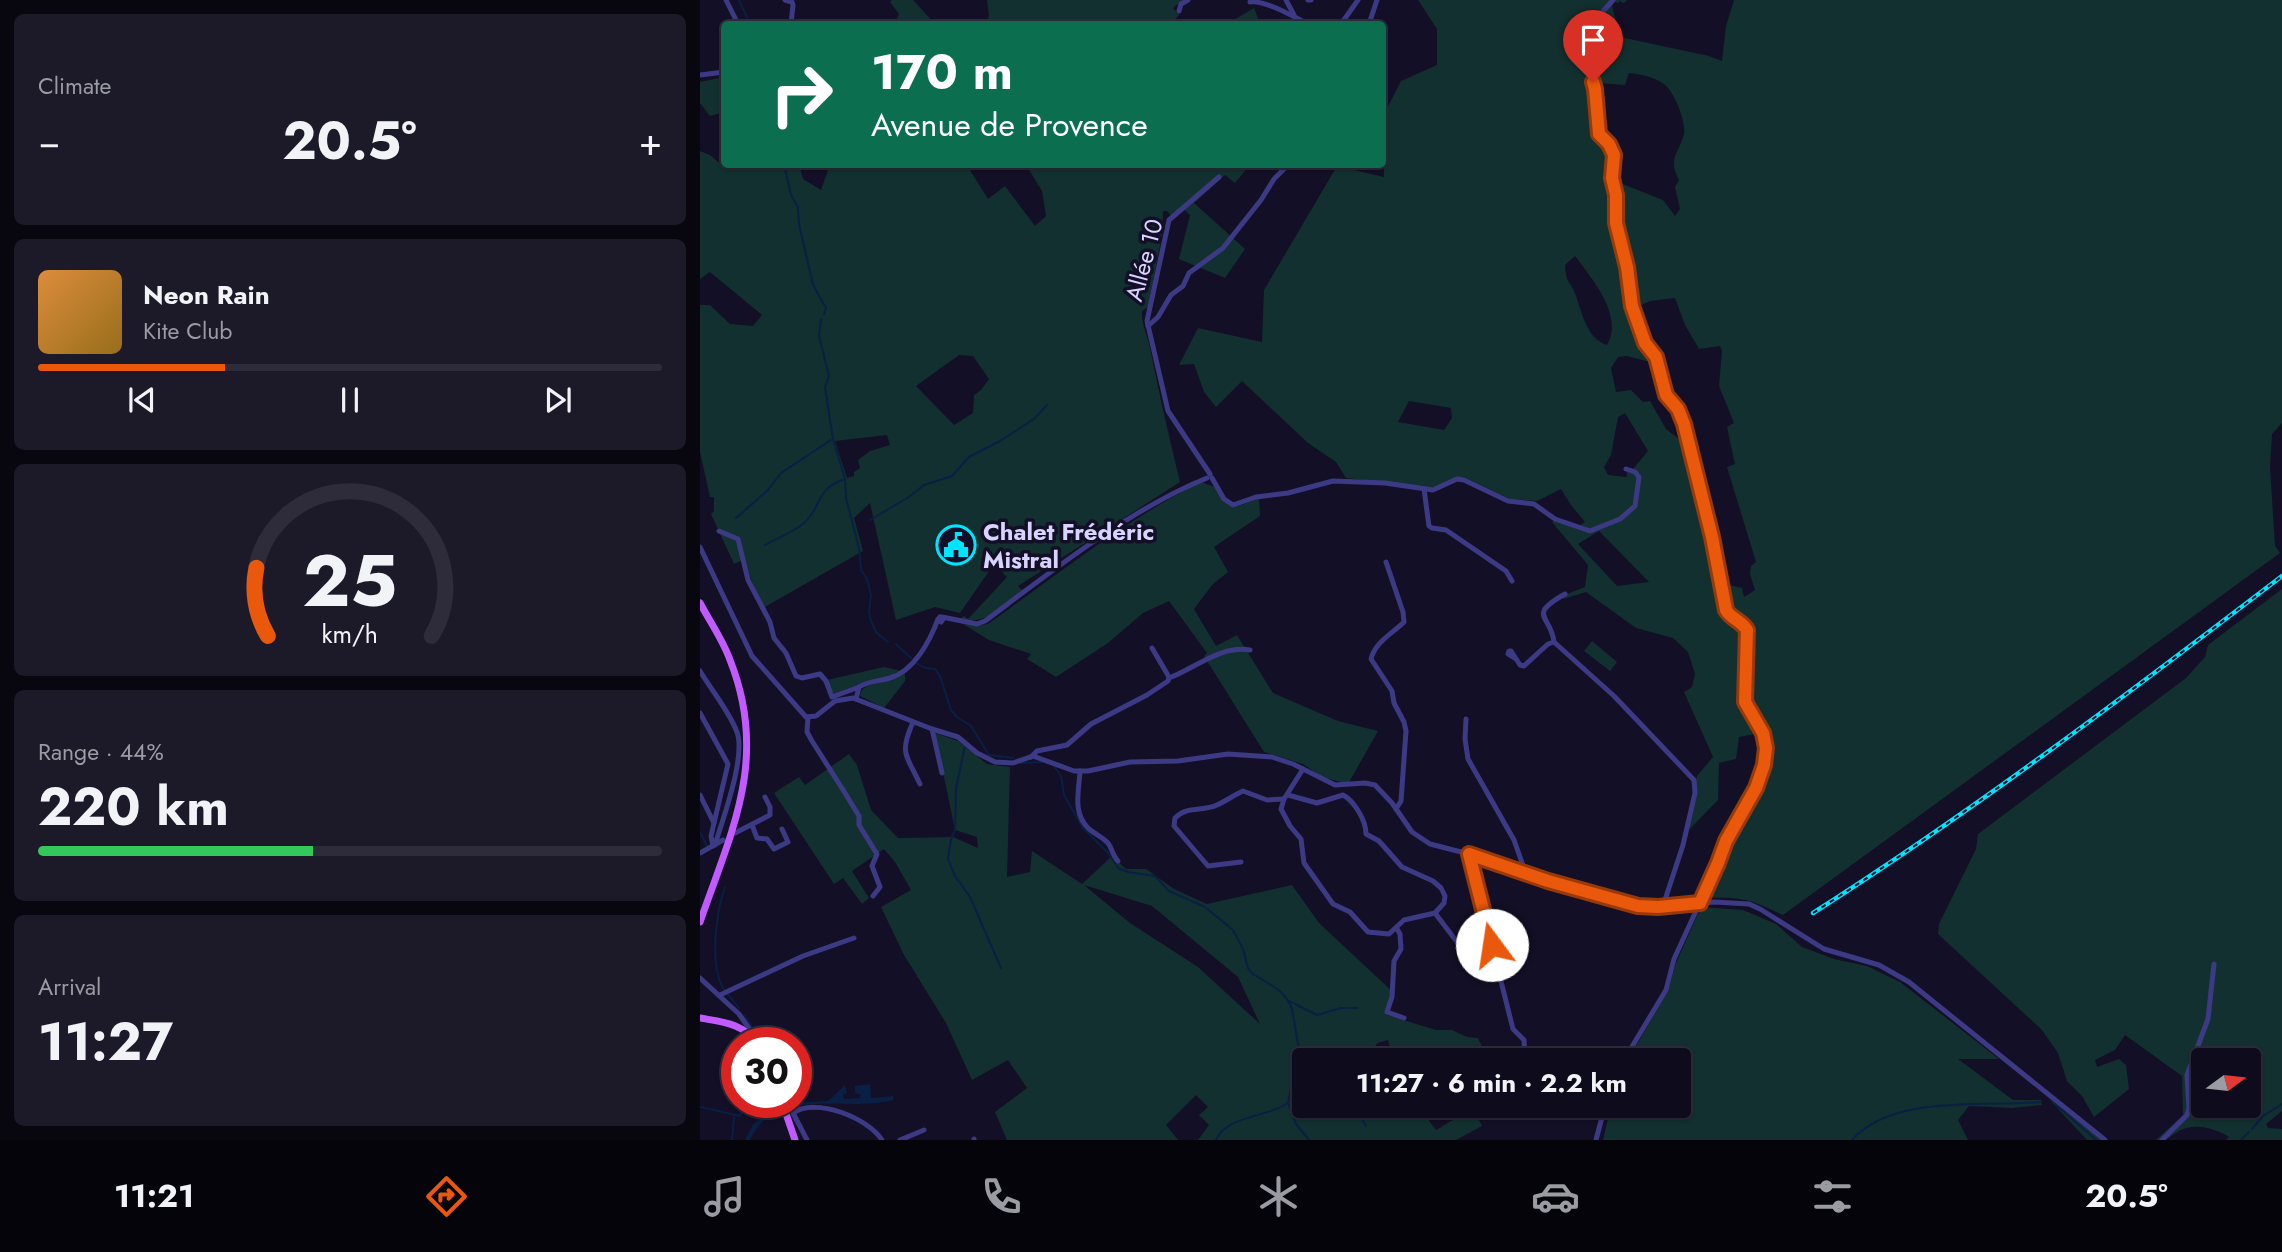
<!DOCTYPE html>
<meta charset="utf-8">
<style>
body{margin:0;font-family:Jost,sans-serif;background:#1c1929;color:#f1f3f6;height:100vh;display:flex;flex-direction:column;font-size:26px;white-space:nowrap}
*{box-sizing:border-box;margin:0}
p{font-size:23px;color:#9b9ba3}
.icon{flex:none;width:38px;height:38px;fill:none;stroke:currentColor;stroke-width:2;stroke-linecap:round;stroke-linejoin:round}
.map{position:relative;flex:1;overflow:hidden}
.drawer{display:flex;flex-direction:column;gap:14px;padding:14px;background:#08060f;width:700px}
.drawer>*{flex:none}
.banner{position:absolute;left:21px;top:21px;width:665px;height:147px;border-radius:7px;box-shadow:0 2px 5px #0004,0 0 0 2px #2e2b3b;background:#0b6e4f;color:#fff;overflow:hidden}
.needle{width:46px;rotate:75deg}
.controls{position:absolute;left:1491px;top:1048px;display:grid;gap:14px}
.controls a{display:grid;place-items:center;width:70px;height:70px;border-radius:7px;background:#0e0b1c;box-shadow:0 2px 5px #0004,0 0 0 2px #2e2b3b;font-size:35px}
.speed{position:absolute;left:21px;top:1027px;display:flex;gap:14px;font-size:35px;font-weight:700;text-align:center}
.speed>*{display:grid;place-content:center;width:91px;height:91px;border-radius:50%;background:#0e0b1c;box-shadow:0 2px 5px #0004,0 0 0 2px #2e2b3b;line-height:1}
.speed .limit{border:10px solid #d22;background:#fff;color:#111}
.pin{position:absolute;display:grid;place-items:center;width:60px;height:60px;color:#fff;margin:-72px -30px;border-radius:50% 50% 50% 0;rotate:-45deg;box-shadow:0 0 7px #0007}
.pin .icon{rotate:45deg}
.me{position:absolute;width:77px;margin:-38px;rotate:346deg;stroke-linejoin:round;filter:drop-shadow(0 0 5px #0008)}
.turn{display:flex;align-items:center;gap:24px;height:147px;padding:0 35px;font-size:32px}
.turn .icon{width:91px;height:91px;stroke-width:2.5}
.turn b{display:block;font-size:49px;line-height:60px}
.big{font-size:52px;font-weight:700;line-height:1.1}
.drawer .widget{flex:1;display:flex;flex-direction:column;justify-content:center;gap:10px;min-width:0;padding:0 24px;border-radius:10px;background:#1c1929}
.drawer .dial{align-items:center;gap:0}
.dial svg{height:182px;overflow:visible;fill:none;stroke:#2e2b3b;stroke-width:7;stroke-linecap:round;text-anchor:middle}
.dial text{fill:#f1f3f6;stroke:none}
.song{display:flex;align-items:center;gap:21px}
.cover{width:84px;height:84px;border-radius:10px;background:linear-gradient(135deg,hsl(30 70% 55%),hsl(40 70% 35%))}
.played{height:7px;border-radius:4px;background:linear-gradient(90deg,#ea580c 30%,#2e2b3b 30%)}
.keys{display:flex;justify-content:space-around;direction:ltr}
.heat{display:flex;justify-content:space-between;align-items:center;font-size:38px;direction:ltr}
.charge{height:10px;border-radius:5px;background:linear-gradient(90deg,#34c759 44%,#2e2b3b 0)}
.trip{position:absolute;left:592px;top:1048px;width:399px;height:70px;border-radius:7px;background:#0e0b1c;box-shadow:0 2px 5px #0004,0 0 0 2px #2e2b3b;font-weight:700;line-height:70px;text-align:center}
.menu{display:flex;height:112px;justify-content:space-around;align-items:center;background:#06040b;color:#9b9ba3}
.menu .icon{width:49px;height:49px}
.menu .on{color:#ea580c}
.menu b{font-size:32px;color:#f1f3f6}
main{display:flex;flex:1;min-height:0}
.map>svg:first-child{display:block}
.green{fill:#12302f;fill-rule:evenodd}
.water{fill:#0a1f44}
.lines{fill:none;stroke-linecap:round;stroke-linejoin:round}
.stream{stroke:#0a1f44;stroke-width:2}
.minor{stroke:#3d3a85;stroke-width:5}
.major{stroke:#c25bff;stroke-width:7}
.rail-casing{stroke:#00e5ff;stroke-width:4.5}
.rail{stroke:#130f26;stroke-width:2;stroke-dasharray:5;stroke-linecap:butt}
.route-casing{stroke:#983908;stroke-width:18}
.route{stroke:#ea580c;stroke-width:12}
.labels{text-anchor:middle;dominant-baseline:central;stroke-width:7;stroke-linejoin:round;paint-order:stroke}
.street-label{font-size:24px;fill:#d9d4ff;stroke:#130f26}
.poi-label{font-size:24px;font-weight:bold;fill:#d9d4ff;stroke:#130f26;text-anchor:start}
</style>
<main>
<section class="drawer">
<div class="widget"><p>Climate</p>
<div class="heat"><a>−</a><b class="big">20.5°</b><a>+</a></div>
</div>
<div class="widget">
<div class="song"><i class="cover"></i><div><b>Neon Rain</b><p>Kite Club</p></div></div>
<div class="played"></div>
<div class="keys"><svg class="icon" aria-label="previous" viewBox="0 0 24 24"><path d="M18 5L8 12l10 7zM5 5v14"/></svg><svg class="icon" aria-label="pause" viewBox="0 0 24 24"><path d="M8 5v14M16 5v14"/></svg><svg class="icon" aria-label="next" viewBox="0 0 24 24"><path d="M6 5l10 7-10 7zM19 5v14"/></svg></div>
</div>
<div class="widget dial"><svg viewBox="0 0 100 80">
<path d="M14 69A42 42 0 1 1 86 69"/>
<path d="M14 69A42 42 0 0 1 9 39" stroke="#ea580c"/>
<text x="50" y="56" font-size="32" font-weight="700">25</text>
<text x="50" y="72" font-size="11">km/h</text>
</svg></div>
<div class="widget"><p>Range · 44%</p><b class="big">220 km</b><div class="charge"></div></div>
<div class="widget"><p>Arrival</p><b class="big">11:27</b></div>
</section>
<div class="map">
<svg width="1582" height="1140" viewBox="0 0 1582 1140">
<rect width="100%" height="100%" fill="#130f26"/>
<!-- green -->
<g class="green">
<path d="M192,0h21l22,24h-35l-4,-3 3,-7 -9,-12z"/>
<path d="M287,0h196l-10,8 6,7 -5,5 6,4h-194l3,-8z"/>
<path d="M718,0h209l-3,3 -5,-2v2l-5,-1 -2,4 8,31 89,19 13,5 4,-35 8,-26h548v423l-10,11 -2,33 5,79 5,7 -497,362c-34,-16 -40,-18 -79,-17l24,-54 36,-70 4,-22 -3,-20 -26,5 -3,22 -17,4 -1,37 -31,32 10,-56 16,-19 -29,-65 8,-5 3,-13 -7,-22 -15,-14 -37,-10 -50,-36 -23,7 -1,-3 23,-9 3,-22 -36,-43 5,-4 22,8 6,-4 -14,-17 -10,-16 -24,12 -27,-2 -46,-22 -29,10h-10l-79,-9 -10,-16 -28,-19 -66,-62 -26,26 -12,-15 -10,-28 -15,1 19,-37 64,14 2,-52 73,-124 47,11 -1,-61 18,-35 36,-16v-36zM929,73c11,1 27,4 36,12 10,8 21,37 19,49 -5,20 -17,24 -5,46l-4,7 5,22 -5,7 -12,-16 -48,-19c3,-26 4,-30 -15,-48l-1,-50 26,2zM875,256c17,23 49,59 32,89 -20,-6 -25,-32 -31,-49 -5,-15 -10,-11 -11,-31zM975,298l10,27 14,24 21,-3 2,5 -3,35 15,37 -7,4 8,37 -8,3 29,95 -5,4 -1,8 5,16 -11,7 -2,-9 -13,-3 -10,-51h-3l1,-14 -15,-40 -13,-45 -10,4 -13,-10 -16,-28 -7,1 -12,-12 -15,2 -5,-24 7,-11 9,-1 34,9 -24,-58 13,-6zM709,401l42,7 1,10 -8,12 -46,-8zM925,413l23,38 -15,18 -7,-2 1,10 -19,-2 -4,-8 7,-12 7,-38zM899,531l50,51 -32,4 -39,-42z"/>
<path d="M554,8l5,13 7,3h-39z"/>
<path d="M24,77v35l-14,4 -10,-13v-21z"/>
<path d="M0,151l10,4 13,11 1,-3 75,2 4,14 18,11 9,-25h147l-7,5 18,29 17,-13 30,40 11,-10 -4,-25 -16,-26h224l-15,18 -10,-8 -31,28 51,46 -20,29 -46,-19 11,-44 -6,-5 -11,8 -6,-7h-4l-1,24 -14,72 -6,4c-1,13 6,25 8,37 9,45 19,89 30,134l-162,104 4,4c-20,16 -35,36 -62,29l4,-3 4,3 39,-42 -13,-13 -34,49 -25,-6 -39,13 -26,-117 -16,15 9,33 -100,57 -20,-48 -9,4 -23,-50 3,-3v-14h-4l-10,-45v-147h10l20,19 23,2 9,-11 -52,-43 -10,7zM259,355l14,1 16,23 -8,11 -7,5 -1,18 -19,12 -38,-39zM187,435l3,10 -20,6 -12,9 2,8 -6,4v4l-7,2 -12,-37z"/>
<path d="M501,482l14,5c15,26 19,21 44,11l1,18 -46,31 14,25 -16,13 -18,24 22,37 21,-11 36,58 65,28 40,10 -30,53 -26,-7 -19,-13 -39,-12 -60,-96 3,-3 -38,-52 -26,12 -35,30 -52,34 -29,-18 4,-5 -42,-14 -26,-16 13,2 12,-2c69,-49 137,-104 213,-142z"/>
<path d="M1582,589v522l-16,13 2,4 14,1v11h-56l3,-3c-13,-9 -34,-14 -48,-7 -12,6 -10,10 -25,10l27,-25 -1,-39 -57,-41 -10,15 -20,10 2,7 22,-8 7,6 3,24 -35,28 -12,-21 -15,-15 -9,-28 -16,-23 -104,-96 1,-10 37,-75 2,-15 208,-156 19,-21 3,-12zM1503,1060h46v46h-46z"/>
<path d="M892,641l25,21 -7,9 -26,-20z"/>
<path d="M184,667l17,4c-20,12 -46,11 -67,24l-7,-15z"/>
<path d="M205,673v8l-21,27 -24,-12c2,-17 30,-11 45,-23z"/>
<path d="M235,733l23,8 29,23 23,3 -3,110 23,-5 2,-21 50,33 30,-28 14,13h20l28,20 33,15 85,-19 27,38 75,70 -7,22 49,15h16l15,7 11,1 10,22h-95l-5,-20 -11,3 -5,12 2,5h-70v46h121l-1,8 12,16 37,-22 9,18 -26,14h-258l11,-15 -10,-10 9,-8 -12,-12 -30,30 12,15h-171l-12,-28 32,-24 -19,-28 -36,20 -26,-57 -42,-68 -23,-48 30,-17 -16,-28 -11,-13 -32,22 17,27 -7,6 -19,-26 -9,6 -60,-91 25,-16 6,8 44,-31 8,11 14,45 27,28 55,-1 25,11 -1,-11 -22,-7zM384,885l68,21 86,71 22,47 -62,-57 -68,-44z"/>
<path d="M1001,907l42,3 33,14 26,23 32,12 33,7 33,16 99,77h-41l55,41h28l1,5 -30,3 -43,-2 -11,14 10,20h-365l8,-34h67v-46h-50l40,-69 8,-28z"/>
<path d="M1348,1098l54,42h-15z"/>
</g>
<!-- water -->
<path class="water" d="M170,1084l1,14 22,-2v4c-46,13 -118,-15 -143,40h-5l8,-15 16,-15 22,-7 37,-2 17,-16 2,8 -4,2 1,4 16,-1 1,-3 -6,-2v-7z"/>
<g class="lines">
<!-- stream -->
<g class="stream">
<path d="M39,0l11,24"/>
<path d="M84,164l7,31 7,12 1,17 14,61 13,23 -2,6"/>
<path d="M121,319l-2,17 10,40 -4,11 8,52 12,40 1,19 13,50 2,22 6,9 4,16 -2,17 2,9 5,11 12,10"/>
<path d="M36,518l32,-28 13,-17 50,-33"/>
<path d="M170,520l39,-23 15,-12 28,-9 17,-19 31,-16 34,-22 13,-14"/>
<path d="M65,545c12,-7 29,-13 39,-22 18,-16 12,-35 41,-44"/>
<path d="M196,644l15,14"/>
<path d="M216,663l9,5 10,1 5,7 11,34 6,7 14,9 18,29 24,3"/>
<path d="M265,746l-9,42 -1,42 -4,9 -3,20 7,17 15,21 31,71"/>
<path d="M320,763l22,-1"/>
<path d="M354,766l7,10 3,19 19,33 26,26 9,14 10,4 27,4 14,15 36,16 28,23 10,19 5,19 5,6 26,16 8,9 5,10 7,41 -11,53c-21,15 -61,12 -72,37"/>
<path d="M0,832l7,14"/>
<path d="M24,990c-15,-25 -8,-77 1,-103"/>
<path d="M27,993l12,15"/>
<path d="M589,1001l28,14 24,-7h16"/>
<path d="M44,1015l19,28"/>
<path d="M589,1105l7,19 13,16"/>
<path d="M1356,1105l40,35"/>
<path d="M654,1106l12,20"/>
<path d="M0,1107l40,9 6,-14"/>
<path d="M1552,1129l11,-13 19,-12"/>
<path d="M32,1140l2,-23"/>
<path d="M1152,1140c41,-46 132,-33 189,-38"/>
<path d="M1541,1140l8,-8"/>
</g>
<!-- minor -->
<g class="minor">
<path d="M26,0l12,24"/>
<path d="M85,0l7,2 1,3 -2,19"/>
<path d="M586,0l8,15"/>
<path d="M608,0h3"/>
<path d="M913,0l-24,27 -6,11 -2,9 14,42 4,45 10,10 5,11 -2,23 4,17 1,34 10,38 5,39 13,37 11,14 10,38 12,14 6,15 28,112 14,74c5,9 16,11 21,20l-2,72 18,31 3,15 -2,17 -7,23 -31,53 -8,22 -44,96 -8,31 -42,70"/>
<path d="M550,2c16,-2 44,15 58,22"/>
<path d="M479,11l2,-7 7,-4"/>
<path d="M641,24l17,-24"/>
<path d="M669,24l8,-24"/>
<path d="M0,75l24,-3"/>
<path d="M448,326l10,-9 13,-22 12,-9 6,-13 34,-25 38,-48 13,-21 15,-15"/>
<path d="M510,474l-42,-63 -21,-90 22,-101 50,-43"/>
<path d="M512,478l12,21 9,6 23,-8 32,-4 45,-12 52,2 48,7 24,-11 7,1 44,21 26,3 21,15 35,12 30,-12 15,-13 4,-29 -4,-5 -9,-3"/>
<path d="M724,489l5,37 3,2 14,2 60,41 6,10"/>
<path d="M19,531l19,8 10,41 22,42 4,16 12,15 10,23 6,2 18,-4 6,7 6,16 27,-10"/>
<path d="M0,547l52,109 54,61 10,-1 19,-15 18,-3 79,31 26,8 19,16 18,9 18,1 20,-7 41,15h14l42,-9 48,-1 50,-7 44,3 21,7 42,21 30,-2 10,2 17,18 20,29 18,12 39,10 79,27 90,25 20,1 56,-5 35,2 11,5 64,40 55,16 30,17 196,158"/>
<path d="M686,562l17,50 1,10c-11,11 -29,20 -33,37l21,32 2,12 10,19 2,9 -5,70 -5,8"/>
<path d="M240,617l3,2 -2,3 -3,-2z"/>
<path d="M242,617l35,7 8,-3c67,-50 145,-112 222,-143"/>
<path d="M854,642l60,54 80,84 1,13 -12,52 -20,61"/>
<path d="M854,642c-3,-27 -28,-26 11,-48"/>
<path d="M816,659l-8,-5 1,-3h2l9,14 4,1 24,-22 6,-2"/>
<path d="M0,671c12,20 29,40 37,61 9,25 -14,86 -22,113"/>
<path d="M469,678c27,-10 51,-33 81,-28"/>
<path d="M156,699l3,-12c9,-6 21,-6 31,-9 24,-7 40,-37 48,-59"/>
<path d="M0,713l28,51 -14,59"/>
<path d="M108,717l-1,15 5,9 33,52 14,23v9l18,29 -5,12 8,21 -7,9"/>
<path d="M766,719l-1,20 3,20 46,81 12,34"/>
<path d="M213,722c-14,32 -7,32 7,62"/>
<path d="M232,729l10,44"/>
<path d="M331,757l6,-6 30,-6 24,-21 56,-29 21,-14 1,-4 -17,-29"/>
<path d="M380,771c-1,21 -8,42 9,58 6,5 13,8 18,13 5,5 5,13 11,19"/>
<path d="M0,795l14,28 -3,13 2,10"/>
<path d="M588,795l29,8 26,-8c11,6 23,25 23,39l13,7 23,26 31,14 8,7 4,8 -1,7 -9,10 -31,7 -15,14 -21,-2 -18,-20 -17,-8 -29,-41 -3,-24 -11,-13 -9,-17 3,-10 19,-30"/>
<path d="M52,825l5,13 10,1 7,10 14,-7 -6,-13"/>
<path d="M35,833l35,-18v-8l-5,-10"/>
<path d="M0,853l23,-13"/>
<path d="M769,854l44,175 11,11 1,20"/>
<path d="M541,862l-33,4 -34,-40 1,-8c13,-13 27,-6 42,-13 9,-4 17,-10 26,-14l24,9 17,-1"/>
<path d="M735,913l25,33"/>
<path d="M697,929l3,5 1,15 -7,12 -2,36 -5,15 17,6"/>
<path d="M0,978l39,36 16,23"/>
<path d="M20,995l83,-39 51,-18"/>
<path d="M274,1139v1"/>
<path d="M107,1140l-14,-27c23,-16 75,5 89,27"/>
<path d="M200,1140l24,-10"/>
<path d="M896,1140l9,-34"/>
<path d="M1462,1140l25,-25 2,-7 -2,-33 21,-56 6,-55"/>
</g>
<!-- major -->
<g class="major">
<path d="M0,603c10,19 23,37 30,57 39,98 2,170 -30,262"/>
<path d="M0,1018c22,4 43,5 56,25"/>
<path d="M82,1102l13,38"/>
</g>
<!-- rail casing -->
<g class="rail-casing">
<path id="rail" d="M1113,913c163,-104 316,-220 469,-337"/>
</g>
<!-- rail -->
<use href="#rail" class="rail"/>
</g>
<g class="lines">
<!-- route casing -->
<g class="route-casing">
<path id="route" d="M792,945l-23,-91 79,27 90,25 20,1 42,-4 18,-40 8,-22 30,-53 8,-23 2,-17 -3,-15 -18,-31 2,-72c-5,-9 -16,-11 -21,-20l-14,-73 -28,-113 -6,-15 -12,-14 -10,-38 -11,-14 -13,-37 -5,-39 -11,-44v-28l-4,-17 2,-23 -5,-11 -10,-10 -4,-45 -2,-7"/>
</g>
<!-- route -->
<use href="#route" class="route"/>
</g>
<!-- icons -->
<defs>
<g id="civic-ring" transform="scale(2.0125)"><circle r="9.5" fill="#130f26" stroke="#00e5ff" stroke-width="1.5"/><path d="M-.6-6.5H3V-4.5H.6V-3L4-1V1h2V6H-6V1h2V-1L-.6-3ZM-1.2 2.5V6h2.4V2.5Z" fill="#00e5ff"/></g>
</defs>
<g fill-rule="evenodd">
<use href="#civic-ring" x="256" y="545"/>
</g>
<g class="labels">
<!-- street labels -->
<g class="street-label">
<text transform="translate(444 260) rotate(-75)">Allée 10</text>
</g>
<!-- poi labels -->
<g class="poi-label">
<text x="283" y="531">Chalet Frédéric<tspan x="283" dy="28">Mistral</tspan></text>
</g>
</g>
</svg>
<div class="controls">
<a><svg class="needle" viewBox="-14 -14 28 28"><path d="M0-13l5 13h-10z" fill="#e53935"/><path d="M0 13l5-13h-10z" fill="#9b9ba3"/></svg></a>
</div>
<div class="speed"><div class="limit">30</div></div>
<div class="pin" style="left:893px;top:82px;background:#d93025"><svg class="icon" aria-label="arrive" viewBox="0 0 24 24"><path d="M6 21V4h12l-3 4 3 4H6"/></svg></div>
<svg class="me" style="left:792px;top:945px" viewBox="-20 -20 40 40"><circle r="19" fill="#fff"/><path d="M0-13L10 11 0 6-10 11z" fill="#ea580c"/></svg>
<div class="trip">11:27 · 6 min · 2.2 km</div>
<div class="banner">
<div class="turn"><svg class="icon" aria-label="right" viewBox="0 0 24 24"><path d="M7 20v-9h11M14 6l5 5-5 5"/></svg><div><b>170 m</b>Avenue de Provence</div></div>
</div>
</div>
</main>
<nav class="menu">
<b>11:21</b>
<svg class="icon on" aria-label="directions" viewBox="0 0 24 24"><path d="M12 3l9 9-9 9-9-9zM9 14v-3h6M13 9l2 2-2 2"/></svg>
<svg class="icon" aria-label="music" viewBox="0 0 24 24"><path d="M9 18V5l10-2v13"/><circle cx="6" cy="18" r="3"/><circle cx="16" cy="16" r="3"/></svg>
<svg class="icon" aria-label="phone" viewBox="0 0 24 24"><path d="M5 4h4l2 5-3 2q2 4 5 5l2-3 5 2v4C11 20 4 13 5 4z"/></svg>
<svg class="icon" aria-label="climate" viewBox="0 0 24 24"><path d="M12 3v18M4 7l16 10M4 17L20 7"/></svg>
<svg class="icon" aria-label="car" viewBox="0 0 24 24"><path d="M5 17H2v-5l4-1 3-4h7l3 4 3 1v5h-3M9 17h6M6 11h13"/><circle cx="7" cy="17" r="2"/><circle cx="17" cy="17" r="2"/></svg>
<svg class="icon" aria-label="filters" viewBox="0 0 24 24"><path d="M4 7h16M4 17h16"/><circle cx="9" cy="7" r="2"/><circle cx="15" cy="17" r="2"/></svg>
<b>20.5°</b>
</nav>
